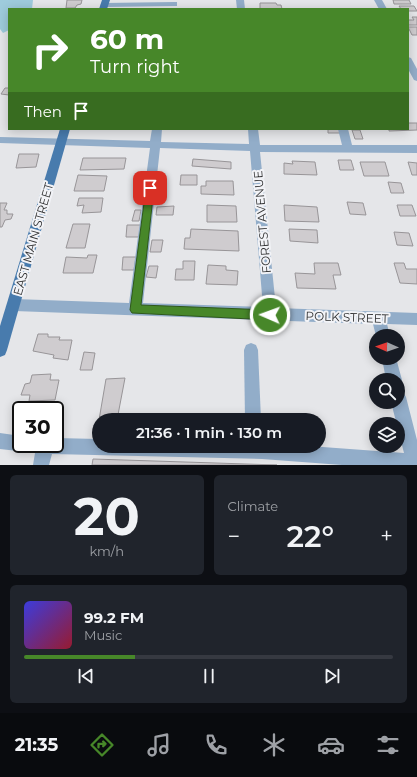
<!DOCTYPE html>
<meta charset="utf-8">
<style>
body{margin:0;font-family:Montserrat,sans-serif;background:#20242c;color:#f1f3f6;height:100vh;display:flex;flex-direction:column;font-size:15px;white-space:nowrap}
*{box-sizing:border-box;margin:0}
p{font-size:13px;color:#9ea1a6}
.icon{flex:none;width:22px;height:22px;fill:none;stroke:currentColor;stroke-width:2;stroke-linecap:round;stroke-linejoin:round}
.map{position:relative;height:465px;overflow:hidden}
.side{display:flex;flex-direction:column;gap:10px;padding:10px;background:#0d0f14;flex:1}
.side>*{flex:none}
.guide{position:absolute;left:8px;top:8px;width:401px;height:122px;border-radius:0px;box-shadow:0 2px 10px #0003;background:#478729;color:#fff;overflow:hidden}
.needle{width:26px;rotate:272deg}
.fabs{position:absolute;left:369px;top:329px;display:grid;gap:8px}
.fabs a{display:grid;place-items:center;width:36px;height:36px;border-radius:50%;background:#171b24;box-shadow:0 2px 10px #0003;font-size:20px}
.speed{position:absolute;left:12px;top:401px;display:flex;gap:8px;font-size:20px;font-weight:700;text-align:center}
.speed>*{display:grid;place-content:center;width:52px;height:52px;border-radius:50%;background:#171b24;box-shadow:0 2px 10px #0003;line-height:1}
.speed .limit{border:2px solid #111;border-radius:6px;background:#fff;color:#111}
.pin{position:absolute;display:grid;place-items:center;width:34px;height:34px;color:#fff;margin:-17px;border-radius:8px;box-shadow:0 2px 6px #0006}
.me{position:absolute;width:44px;margin:-22px;rotate:272deg;stroke-linejoin:round;filter:drop-shadow(0 0 3px #0008)}
.turn{display:flex;align-items:center;gap:14px;height:84px;padding:0 16px;font-size:18px}
.turn .icon{width:52px;height:52px;stroke-width:2.5}
.turn b{display:block;font-size:28px;line-height:34px}
.then{display:flex;align-items:center;height:38px;padding:0 16px;background:#0003;gap:8px;font-size:15px}
.big{font-size:30px;font-weight:600;line-height:1.1}
.side .card{flex:1;display:flex;flex-direction:column;justify-content:center;gap:6px;min-width:0;padding:0 14px;border-radius:6px;background:#20242c}
.side .dial{align-items:center;gap:0}
.dial b{font-size:52px;line-height:1}
.song{display:flex;align-items:center;gap:12px}
.cover{width:48px;height:48px;border-radius:6px;background:linear-gradient(135deg,hsl(240 70% 55%),hsl(350 70% 35%))}
.played{height:4px;border-radius:2px;background:linear-gradient(90deg,#478729 30%,#363941 30%)}
.keys{display:flex;justify-content:space-around;direction:ltr}
.heat{display:flex;justify-content:space-between;align-items:center;font-size:22px;direction:ltr}
.side .tiles{flex:1;display:grid;gap:10px;grid-template-columns:1fr 1fr}
.card:last-child{grid-column:span 2}
.trip{position:absolute;left:92px;top:413px;width:234px;height:40px;border-radius:20px;background:#171b24;box-shadow:0 2px 10px #0003;font-weight:600;line-height:40px;text-align:center}
.tabs{display:flex;height:64px;justify-content:space-around;align-items:center;background:#090b0e;color:#9ea1a6}
.tabs .icon{width:28px;height:28px}
.tabs .current{color:#478729}
.tabs b{font-size:18px;color:#f1f3f6}
.map>svg:first-child{display:block}
.water{fill:#9ecbdc}
.building{fill:#cfcccf;stroke:#989598}
.lines{fill:none;stroke-linecap:round;stroke-linejoin:round}
.minor{fill:#92adc9;fill-rule:evenodd}
.major{fill:#487bad;fill-rule:evenodd}
.route{fill:#478729;stroke:#2e581b}
.labels{text-anchor:middle;dominant-baseline:central;stroke-width:4;stroke-linejoin:round;paint-order:stroke}
.street-label{font-size:12px;fill:#303132;stroke:#f2f3f7}
</style>
<div class="map">
<svg width="417" height="465" viewBox="0 0 417 465">
<rect width="100%" height="100%" fill="#e5e6e9"/>
<!-- water -->
<path class="water" d="M0,0h33l-1,9h-23v21l-6,3 -3,-4z"/>
<!-- building -->
<g class="building">
<path d="M67,0h15l-1,4 -4,1 -2,3h-9z"/>
<path d="M393,0h16l2,4h-17z"/>
<path d="M260,3h16l1,2h4l1,4h-22z"/>
<path d="M399,6h15l3,5h-9v-2h-7z"/>
<path d="M412,17h5v8h-9v-5h6z"/>
<path d="M408,27h9v8h-5z"/>
<path d="M5,88h4v7l-8,-1z"/>
<path d="M408,123h9v7l-28,1v-2h19z"/>
<path d="M328,129h13l1,4h-14z"/>
<path d="M352,130h8l3,9h-8z"/>
<path d="M19,154h20l-3,13 -20,1z"/>
<path d="M83,158h43l-2,11 -44,1z"/>
<path d="M193,159l38,3v7l-39,-3z"/>
<path d="M338,160h13l3,10h-14z"/>
<path d="M292,161l23,1 2,13 -33,-1v-11l9,1z"/>
<path d="M360,162h25l4,14h-25z"/>
<path d="M408,162l9,1v12h-5z"/>
<path d="M78,175l29,1 -3,15h-30z"/>
<path d="M181,175h16v10h-17z"/>
<path d="M206,181h27l1,14 -33,-1v-8h5z"/>
<path d="M388,182l13,1 3,10h-13z"/>
<path d="M79,198h24l-2,14 -19,1 2,-8 -7,1z"/>
<path d="M347,202l16,1 3,12 -16,-1z"/>
<path d="M0,203h7l-3,7h3v4h6l-2,5 -6,1 -3,7h-2z"/>
<path d="M207,205l29,1 1,16h-30z"/>
<path d="M284,205l33,2 2,15 -34,-1z"/>
<path d="M397,205h15l4,11h-16z"/>
<path d="M174,206l-1,9h-17l1,-8z"/>
<path d="M135,210h6l-2,11h-7z"/>
<path d="M73,224h17l-5,24h-19z"/>
<path d="M127,225h14l-2,12h-13z"/>
<path d="M191,229l47,2 1,20 -55,-2 1,-11h5z"/>
<path d="M289,229l28,1 1,13 -28,-2z"/>
<path d="M394,232l15,1 4,13 -16,-1z"/>
<path d="M152,240h11l-2,12h-11z"/>
<path d="M88,255h9l-4,18h-30l3,-16 21,1z"/>
<path d="M123,257h13l-2,13h-12z"/>
<path d="M183,261h12l-1,19h-19l1,-11h7z"/>
<path d="M314,263h24l3,12h-8l3,14 -39,-1 -2,-15 20,1z"/>
<path d="M394,263h10l2,6h11v15l-17,-1z"/>
<path d="M208,265l18,1v4l12,1 -1,14 -31,-1z"/>
<path d="M149,266h9l-2,12 -10,-1z"/>
<path d="M38,334h10v3h12l-1,3h13l-4,20 -15,-2 1,-3 -21,-4z"/>
<path d="M84,352l11,1 -3,17h-12z"/>
<path d="M51,374l-1,6h9l-4,20 -26,1 1,-6h-9l4,-11 5,-1 2,-8z"/>
<path d="M125,378l-8,42h-18l7,-41z"/>
<path d="M93,459l184,6h-185z"/>
</g>
<g class="lines">
<!-- minor -->
<g class="minor">
<path d="M236,0h8l1,9h-8z"/>
<path d="M374,0h8l5,9h-8z"/>
<path d="M174,2h3v4l-73,1 -4,-2 4,-2z"/>
<path d="M408,57l3,1 6,11v12l-3,-1 -6,-11z"/>
<path d="M152,129h10l-1,13 88,2 -1,-15h10l2,16h82l-4,-16h10l4,16h65v8l-157,-1 16,156 141,5v12l-30,-1 3,12h-14l-3,-12 -359,-13 -5,-2 -2,-4 2,-4 5,-2 115,4 21,-155 -150,-5v-6l150,4zM160,148l90,3 13,156 -120,-4z"/>
<path d="M251,343l5,2 2,5 3,70h-16l-1,-70 2,-5z"/>
<path d="M382,358h14l6,22 -3,5 -1,1v-6h-12z"/>
<path d="M398,389l5,3 3,5 11,43v25h-75l-80,-6 -210,-5 -3,11h-16l2,-12 -35,-4v-16l21,3v8h34v-6l44,1v7h210l95,7 -13,-51h7z"/>
</g>
<!-- major -->
<g class="major">
<path d="M102,0h8l-3,9h-8z"/>
<path d="M60,129h10l-63,221 -2,5 -5,2v-31z"/>
</g>
</g>
<!-- route -->
<path class="route" d="M150,185l4,3 -13,117 129,5 4,1 1,4 -1,3 -4,2 -138,-7 -2,-3 16,-122z"/>
<g class="labels">
<!-- street labels -->
<g class="street-label">
<text transform="translate(262 222) rotate(-95)">FOREST AVENUE</text>
<text transform="translate(33 239) rotate(-74)">EAST MAIN STREET</text>
<text transform="translate(347 317) rotate(2)">POLK STREET</text>
</g>
</g>
</svg>
<div class="fabs">
<a><svg class="needle" viewBox="-14 -14 28 28"><path d="M0-13l5 13h-10z" fill="#e53935"/><path d="M0 13l5-13h-10z" fill="#9ea1a6"/></svg></a>
<a><svg class="icon" aria-label="search" viewBox="0 0 24 24"><circle cx="10" cy="10" r="6"/><path d="M15 15l6 6"/></svg></a>
<a><svg class="icon" aria-label="layers" viewBox="0 0 24 24"><path d="M12 4l9 5-9 5-9-5zM3 14l9 5 9-5"/></svg></a>
</div>
<div class="speed"><div class="limit">30</div></div>
<div class="pin" style="left:150px;top:188px;background:#d93025"><svg class="icon" aria-label="arrive" viewBox="0 0 24 24"><path d="M6 21V4h12l-3 4 3 4H6"/></svg></div>
<svg class="me" style="left:270px;top:315px" viewBox="-20 -20 40 40"><circle r="17" fill="#478729" stroke="#fff" stroke-width="3"/><path d="M0-11L8 9 0 5-8 9z" fill="#fff"/></svg>
<div class="trip">21:36 · 1 min · 130 m</div>
<div class="guide">
<div class="turn"><svg class="icon" aria-label="right" viewBox="0 0 24 24"><path d="M7 20v-9h11M14 6l5 5-5 5"/></svg><div><b>60 m</b>Turn right</div></div>
<div class="then">Then<svg class="icon" aria-label="arrive" viewBox="0 0 24 24"><path d="M6 21V4h12l-3 4 3 4H6"/></svg></div>
</div>
</div>
<section class="side">
<div class="tiles">
<div class="card dial"><b>20</b><p>km/h</p></div>
<div class="card"><p>Climate</p>
<div class="heat"><a>−</a><b class="big">22°</b><a>+</a></div>
</div>
<div class="card">
<div class="song"><i class="cover"></i><div><b>99.2 FM</b><p>Music</p></div></div>
<div class="played"></div>
<div class="keys"><svg class="icon" aria-label="previous" viewBox="0 0 24 24"><path d="M18 5L8 12l10 7zM5 5v14"/></svg><svg class="icon" aria-label="pause" viewBox="0 0 24 24"><path d="M8 5v14M16 5v14"/></svg><svg class="icon" aria-label="next" viewBox="0 0 24 24"><path d="M6 5l10 7-10 7zM19 5v14"/></svg></div>
</div>
</div>
</section>
<nav class="tabs">
<b>21:35</b>
<svg class="icon current" aria-label="directions" viewBox="0 0 24 24"><path d="M12 3l9 9-9 9-9-9zM9 14v-3h6M13 9l2 2-2 2"/></svg>
<svg class="icon" aria-label="music" viewBox="0 0 24 24"><path d="M9 18V5l10-2v13"/><circle cx="6" cy="18" r="3"/><circle cx="16" cy="16" r="3"/></svg>
<svg class="icon" aria-label="phone" viewBox="0 0 24 24"><path d="M5 4h4l2 5-3 2q2 4 5 5l2-3 5 2v4C11 20 4 13 5 4z"/></svg>
<svg class="icon" aria-label="climate" viewBox="0 0 24 24"><path d="M12 3v18M4 7l16 10M4 17L20 7"/></svg>
<svg class="icon" aria-label="car" viewBox="0 0 24 24"><path d="M5 17H2v-5l4-1 3-4h7l3 4 3 1v5h-3M9 17h6M6 11h13"/><circle cx="7" cy="17" r="2"/><circle cx="17" cy="17" r="2"/></svg>
<svg class="icon" aria-label="filters" viewBox="0 0 24 24"><path d="M4 7h16M4 17h16"/><circle cx="9" cy="7" r="2"/><circle cx="15" cy="17" r="2"/></svg>
</nav>
